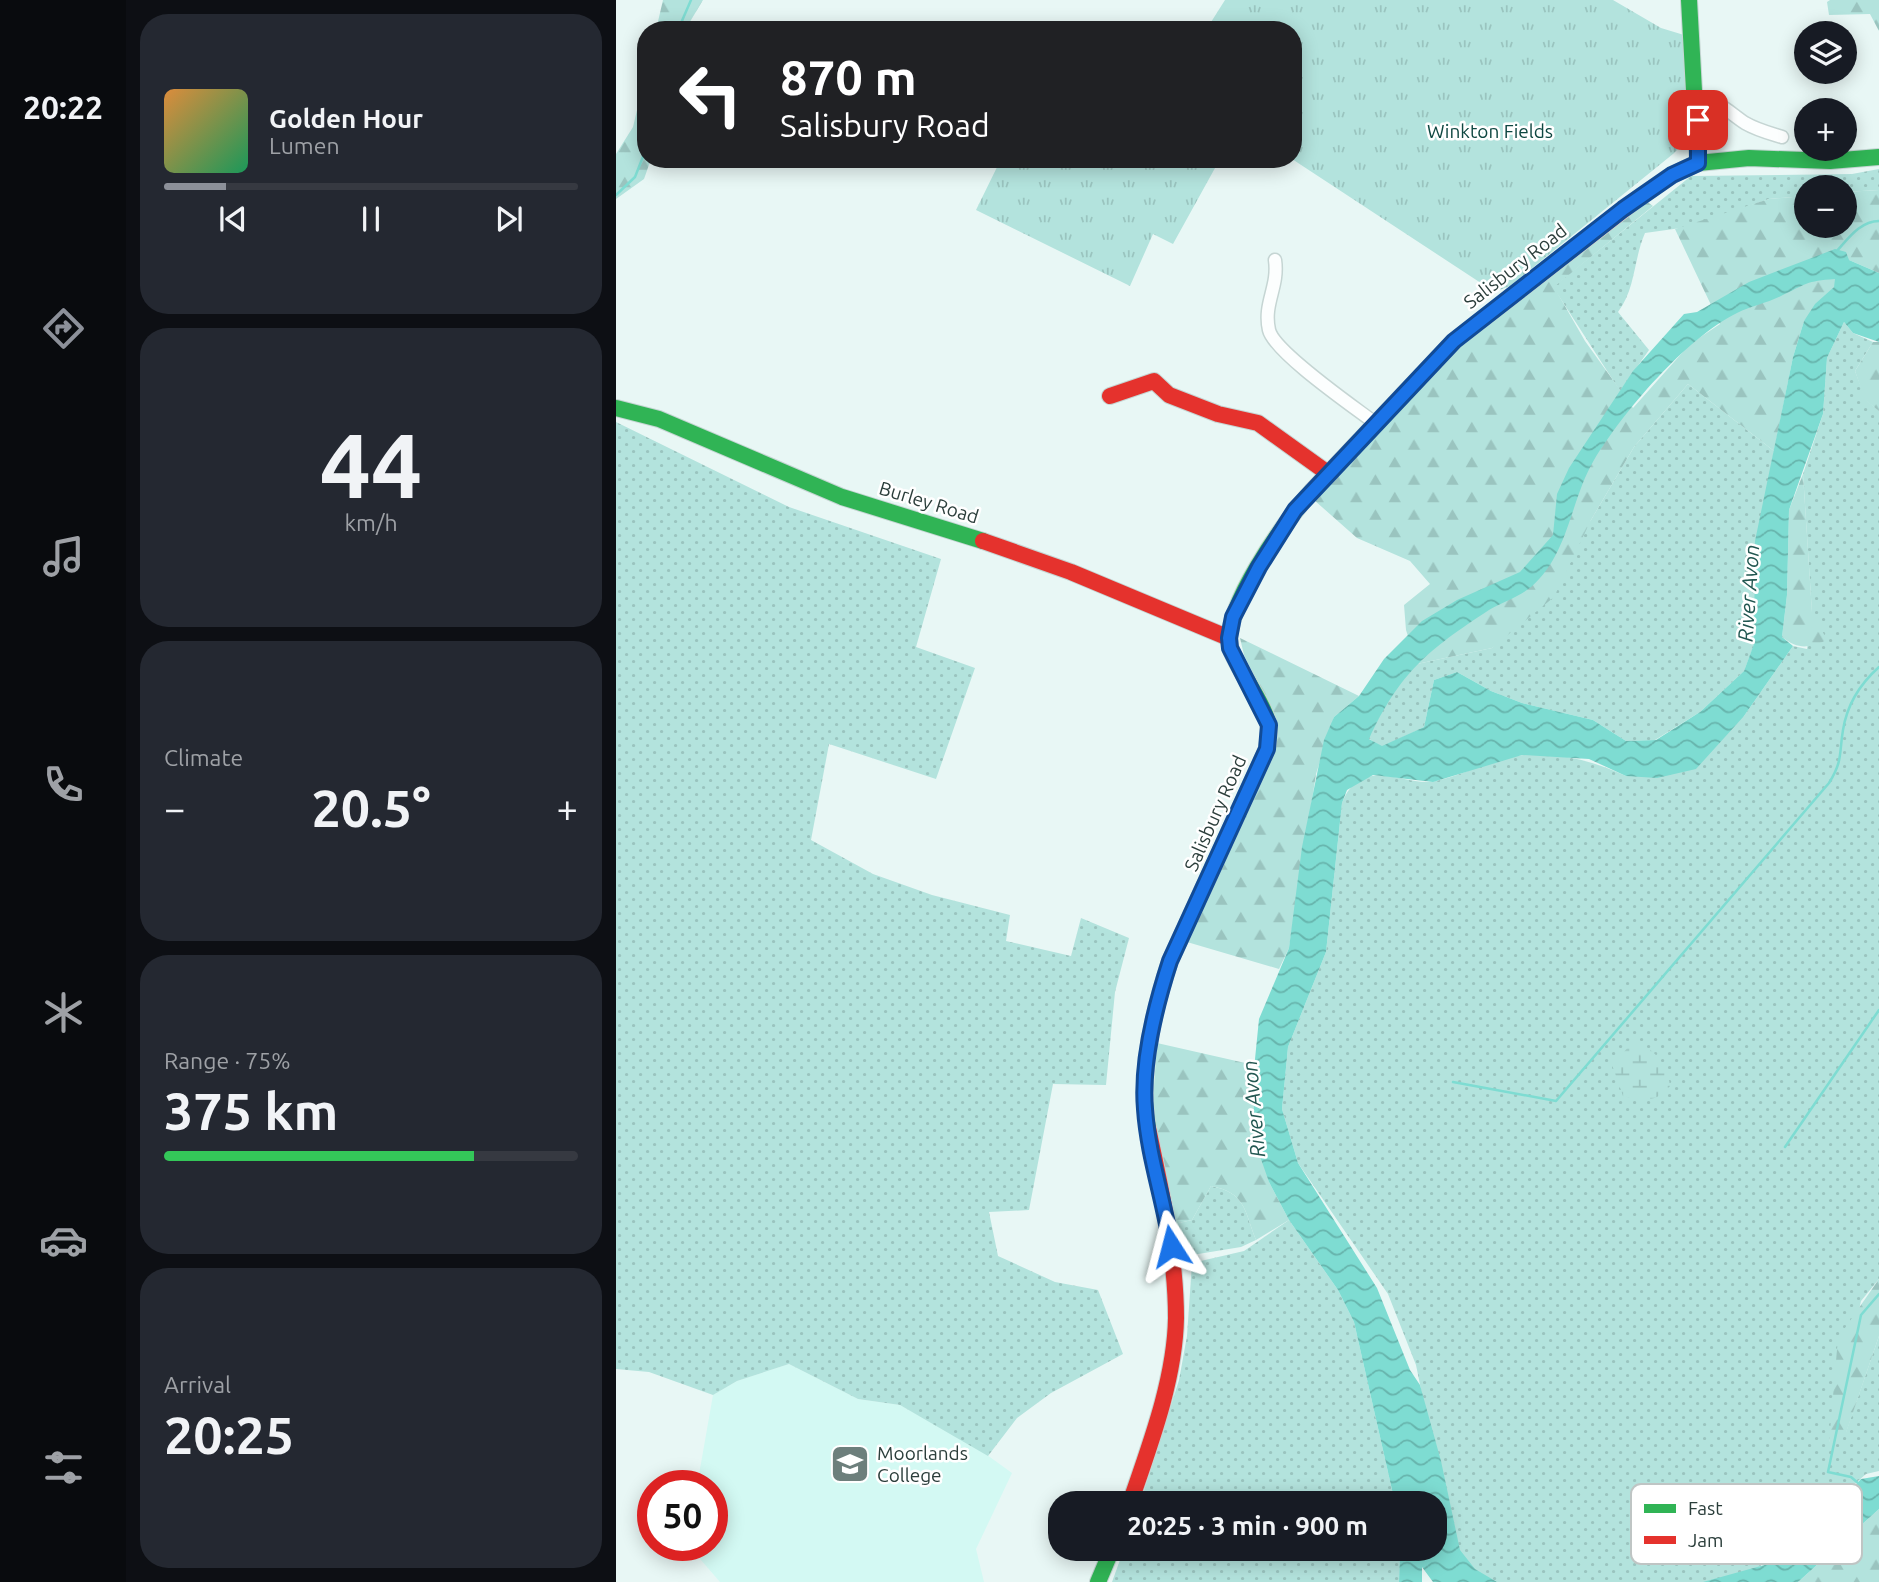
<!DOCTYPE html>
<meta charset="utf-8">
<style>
body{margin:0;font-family:Ubuntu,sans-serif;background:#242831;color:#f1f3f6;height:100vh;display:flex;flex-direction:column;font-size:26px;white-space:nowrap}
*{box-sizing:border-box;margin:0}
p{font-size:23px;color:#9ea1a6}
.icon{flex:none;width:38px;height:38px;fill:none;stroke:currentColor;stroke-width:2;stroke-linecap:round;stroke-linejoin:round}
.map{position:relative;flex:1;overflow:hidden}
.drawer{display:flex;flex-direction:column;gap:14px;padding:14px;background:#0d0f14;width:490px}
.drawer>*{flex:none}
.banner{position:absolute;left:21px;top:21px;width:665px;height:147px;border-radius:28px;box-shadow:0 4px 18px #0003;background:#202124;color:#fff;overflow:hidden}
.controls{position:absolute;left:1178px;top:21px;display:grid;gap:14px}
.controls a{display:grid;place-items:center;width:63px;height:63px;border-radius:50%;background:#171b24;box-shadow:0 4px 18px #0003;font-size:35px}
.speed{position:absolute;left:21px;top:1470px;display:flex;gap:14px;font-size:35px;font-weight:700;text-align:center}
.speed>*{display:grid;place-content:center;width:91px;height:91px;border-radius:50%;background:#171b24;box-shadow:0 4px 18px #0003;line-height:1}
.speed .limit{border:10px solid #d22;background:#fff;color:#111}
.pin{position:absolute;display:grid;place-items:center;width:60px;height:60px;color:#fff;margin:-30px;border-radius:14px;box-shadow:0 4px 10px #0006}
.me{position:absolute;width:77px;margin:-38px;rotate:351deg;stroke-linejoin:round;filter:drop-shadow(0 0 5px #0008)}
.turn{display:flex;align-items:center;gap:24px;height:147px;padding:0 28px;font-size:32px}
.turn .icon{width:91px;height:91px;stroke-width:2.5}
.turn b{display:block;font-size:49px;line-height:60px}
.big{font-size:52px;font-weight:700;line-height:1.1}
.drawer .widget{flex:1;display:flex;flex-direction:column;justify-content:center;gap:10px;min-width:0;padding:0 24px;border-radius:28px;background:#242831}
.drawer .dial{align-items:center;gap:0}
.dial b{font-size:91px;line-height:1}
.song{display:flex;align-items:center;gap:21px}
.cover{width:84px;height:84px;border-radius:10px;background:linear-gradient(135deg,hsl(30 70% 55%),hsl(150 70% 35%))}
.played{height:7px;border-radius:4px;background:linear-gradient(90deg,#8c9099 15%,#363941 15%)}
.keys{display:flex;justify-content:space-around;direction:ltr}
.heat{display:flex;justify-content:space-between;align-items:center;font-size:38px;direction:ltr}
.charge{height:10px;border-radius:5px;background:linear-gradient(90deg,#34c759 75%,#363941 0)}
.trip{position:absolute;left:432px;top:1491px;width:399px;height:70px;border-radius:28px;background:#171b24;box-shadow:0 4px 18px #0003;font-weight:700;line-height:70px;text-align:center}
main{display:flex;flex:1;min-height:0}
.tab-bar{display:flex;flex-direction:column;width:126px;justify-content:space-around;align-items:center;background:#090b0e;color:#9ea1a6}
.tab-bar .icon{width:49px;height:49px}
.tab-bar .current{color:#8c9099}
.tab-bar b{font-size:32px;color:#f1f3f6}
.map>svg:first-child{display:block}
.built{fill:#d3f9f3}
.grass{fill:url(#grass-dots)}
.forest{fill:url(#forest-firs)}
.wetland{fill:url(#wetland-marsh)}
.park{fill:url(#park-tufts)}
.water{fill:url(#water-waves);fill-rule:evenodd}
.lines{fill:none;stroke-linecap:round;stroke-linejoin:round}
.stream{stroke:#7edcd2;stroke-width:2.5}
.street-casing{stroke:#c5d5d3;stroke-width:15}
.fast-casing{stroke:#c5d5d3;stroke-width:18}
.jam-casing{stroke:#c5d5d3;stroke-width:18}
.street{stroke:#fcfefe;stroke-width:12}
.fast{stroke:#30b455;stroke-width:16}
.jam{stroke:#e5322d;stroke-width:16}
.route-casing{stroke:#114b97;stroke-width:18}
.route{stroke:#1a73e8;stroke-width:12}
.labels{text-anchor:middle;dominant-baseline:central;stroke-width:5;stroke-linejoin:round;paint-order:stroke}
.park-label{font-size:19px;fill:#0e4741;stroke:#fff}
.street-label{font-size:19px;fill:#2b3e3b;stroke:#fff}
.poi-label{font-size:19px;fill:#2b3e3b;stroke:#fff;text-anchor:start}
.water-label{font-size:21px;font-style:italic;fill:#225751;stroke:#fff}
.key{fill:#fff;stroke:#bfc5c4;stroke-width:2}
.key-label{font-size:19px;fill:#2b3e3b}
</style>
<main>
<nav class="tab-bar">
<b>20:22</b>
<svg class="icon current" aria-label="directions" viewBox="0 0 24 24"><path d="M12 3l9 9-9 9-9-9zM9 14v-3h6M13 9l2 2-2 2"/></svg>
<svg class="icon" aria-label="music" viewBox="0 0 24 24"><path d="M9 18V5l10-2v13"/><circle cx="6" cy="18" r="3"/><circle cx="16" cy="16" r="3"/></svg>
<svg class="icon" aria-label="phone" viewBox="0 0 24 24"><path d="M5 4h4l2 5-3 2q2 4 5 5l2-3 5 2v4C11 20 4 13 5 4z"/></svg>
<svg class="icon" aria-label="climate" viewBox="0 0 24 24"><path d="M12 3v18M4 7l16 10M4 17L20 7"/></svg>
<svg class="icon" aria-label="car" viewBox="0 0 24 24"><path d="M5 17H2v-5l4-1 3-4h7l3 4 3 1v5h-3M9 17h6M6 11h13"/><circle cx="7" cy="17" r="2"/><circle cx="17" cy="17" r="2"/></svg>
<svg class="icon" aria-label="filters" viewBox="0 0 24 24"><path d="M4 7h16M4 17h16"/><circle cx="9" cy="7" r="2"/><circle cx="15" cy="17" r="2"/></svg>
</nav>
<section class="drawer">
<div class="widget">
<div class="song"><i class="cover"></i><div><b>Golden Hour</b><p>Lumen</p></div></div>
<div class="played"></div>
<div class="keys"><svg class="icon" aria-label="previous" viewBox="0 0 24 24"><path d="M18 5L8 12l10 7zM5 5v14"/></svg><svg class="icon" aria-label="pause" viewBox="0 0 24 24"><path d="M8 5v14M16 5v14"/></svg><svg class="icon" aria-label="next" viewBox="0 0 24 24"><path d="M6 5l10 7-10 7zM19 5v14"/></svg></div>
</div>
<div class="widget dial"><b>44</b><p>km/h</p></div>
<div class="widget"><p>Climate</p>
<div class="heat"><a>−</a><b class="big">20.5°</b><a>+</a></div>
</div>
<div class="widget"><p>Range · 75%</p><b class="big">375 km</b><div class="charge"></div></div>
<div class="widget"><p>Arrival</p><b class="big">20:25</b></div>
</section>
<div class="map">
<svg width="1263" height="1582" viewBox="0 0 1263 1582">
<defs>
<pattern id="grass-dots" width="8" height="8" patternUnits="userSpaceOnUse" patternTransform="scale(1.75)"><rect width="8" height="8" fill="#b3e3dd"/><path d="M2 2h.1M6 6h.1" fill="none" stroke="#9ac4bf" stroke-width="1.8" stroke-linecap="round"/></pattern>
<pattern id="forest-firs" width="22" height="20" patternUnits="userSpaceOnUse" patternTransform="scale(1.75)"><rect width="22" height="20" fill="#b3e3dd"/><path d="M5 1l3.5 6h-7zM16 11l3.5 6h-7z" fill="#9ac4bf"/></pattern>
<pattern id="wetland-marsh" width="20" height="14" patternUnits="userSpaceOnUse" patternTransform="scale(1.75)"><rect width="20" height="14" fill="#b3e3dd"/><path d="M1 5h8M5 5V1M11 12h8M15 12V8" fill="none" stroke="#9ac4bf"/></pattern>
<pattern id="park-tufts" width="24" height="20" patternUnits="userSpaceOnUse" patternTransform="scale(1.75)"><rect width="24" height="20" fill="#b3e3dd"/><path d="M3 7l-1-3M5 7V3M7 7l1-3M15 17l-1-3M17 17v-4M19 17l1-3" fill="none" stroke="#9ac4bf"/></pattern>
<pattern id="water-waves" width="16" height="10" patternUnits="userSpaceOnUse" patternTransform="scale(1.75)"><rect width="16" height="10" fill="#7edcd2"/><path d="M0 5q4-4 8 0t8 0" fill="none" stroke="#67b4ac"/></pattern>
</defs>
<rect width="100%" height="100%" fill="#e8f7f5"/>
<!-- built -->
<path class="built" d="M173,1364l69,35 42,6 76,42 36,26 -36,76 8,33h-264l-32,-37h24v-59h-15l16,-91 24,-14z"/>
<!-- grass -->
<g class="grass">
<path d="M1263,169v21l-34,2 -1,-5h-38v9l-37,3 -81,28 -43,6c-12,28 -9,55 -27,79l31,38 -29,41 -67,-104 138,-111 161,-2z"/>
<path d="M1228,322l9,11 20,9 -18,29 11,29 13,11v868l-18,22 -32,141 17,-10 33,-96v135l-13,3 -108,94 -46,14h-225l-31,-21 -40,-196 -28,-71 -90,-131 -16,-54 6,-62 38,-95 16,-149c20,-50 64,-15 94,-22 28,-6 57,-23 87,-26 38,-3 70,6 103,21l118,-60 49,-70 14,3 5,-36 -9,-139 20,-60 4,-56z"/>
<path d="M1072,384l86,67 -7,38 -13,156 -10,26 -44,41 -45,28 -29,1 -33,-21 -71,-17 -31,-12 -34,-19 -23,8 -10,47 -42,20 -14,-9 27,-51 22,-23 75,-16 99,-128 43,-73z"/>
<path d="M0,422l173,85 152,52 -25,88 59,21 -39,111 -107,-35 -18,96 62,34 59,21 78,20 -4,26 65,15 10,-38 48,20 -14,54 -9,93 -53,-1 -24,126 -40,2 9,44 57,26 43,8 25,64 -72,39 -34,25 -29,38 -88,-51 -42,-6 -69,-35 -52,17 -24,14 -64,-23 -33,-3z"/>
<path d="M595,1186c35,7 33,24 45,54l-15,7 -49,8 -18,-31 18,-4z"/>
<path d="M673,1220l49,70 16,32 41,181h-255l39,-123 8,-44 5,-73 52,-12z"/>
<path d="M508,1549h276l-1,33h-287z"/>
</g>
<!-- forest -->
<g class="forest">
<path d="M47,0h40l-18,30h-29z"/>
<path d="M1214,0h49v31l-9,-17 -41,1 -2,-13z"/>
<path d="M30,72v87h5l-7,20 -28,20v-45l17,-27z"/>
<path d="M1263,190v83l-30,-13 -15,27 -30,34 -11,36 -19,94 -86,-67 -54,63 -43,73 -37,77 -62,51 -75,16 -11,-34 -2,-25 26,-21 -20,-23 -53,-23 -43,-38 140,-151 192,-148 7,5 -99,81 31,54 48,67 57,-64 30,-20 -45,-95 94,-30 37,-3v30h38l1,-34z"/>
<path d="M1257,342h6v69l-14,-11 -10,-29z"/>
<path d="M1187,474l9,138 15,28c-19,8 -28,10 -45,-3l5,-42 2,-85z"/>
<path d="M624,638l119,58 -25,21 -18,57 -27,174 -10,21 -92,-27 87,-223 -30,-64z"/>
<path d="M541,1043l97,22 -1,14 16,103 20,38 -33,20c-12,-30 -10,-47 -45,-54l-19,34 -18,4 -22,-109z"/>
<path d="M1263,1279v57l-33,97 -17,10 9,-105z"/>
<path d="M1263,1509v73h-81z"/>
</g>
<!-- wetland -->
<path class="wetland" d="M1016,1043c20,0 36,24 38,43 -13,17 -28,15 -47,10l-11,-31z"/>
<!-- park -->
<g class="park">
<path d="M609,0h388l48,28 23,7 8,89 -8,19 -11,11 -163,132 -13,5 -7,-2 -198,-130 1,-129h-87z"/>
<path d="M385,159h219l-47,85 -20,-10 -23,52 -154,-76z"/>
</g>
<!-- water -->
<g class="water">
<path d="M1219,249l11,3 3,8 30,13v69l-26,-9 -9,-11 -17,36 -4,56 -34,96 -2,85 -5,42 11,9 -49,70 -48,53 -39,9 -31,-2 -37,-17 -67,-4 -89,27 -60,-7 -26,15 -5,13 -16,149 -38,95 -6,62 16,54 79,125 33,82 10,15 21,76 19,89 15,19 22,13h-64l-11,-15v15h-23l1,-33h35v-46h-40l-41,-181 -16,-32 -49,-70 -20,-38 -14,-40 -2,-63 6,-60 30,-71 13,-101 22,-107 10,-23 25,-21 25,-37 38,-38 35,-21 63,-28 33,-37 4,-41 12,-26 64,-97 51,-57 13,-2 52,-30zM1219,279l-1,8 -19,17 -11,17 -11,36 -38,184 -1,103 -10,27 -44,41 -44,28 -30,1 -33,-21 -71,-17 -31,-12 -34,-19 -23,8 -10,47 -42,19 -13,-7c31,-67 59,-89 120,-129 13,-8 30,-13 42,-23 38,-33 39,-86 63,-127 29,-48 92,-122 143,-147 14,-7 30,-10 44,-17 25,-12 25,-15 54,-17z"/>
<path d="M1263,1476v33l-81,73h-95l72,-20 42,-36 44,-47z"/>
</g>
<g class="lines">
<!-- stream -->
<g class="stream">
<path d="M62,30l13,-30"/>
<path d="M0,195l19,-18 11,-28"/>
<path d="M1220,252c12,-13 24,-31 43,-31"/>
<path d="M837,1082l103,19 273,-318c14,-22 10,-30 14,-53 4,-25 18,-47 36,-63"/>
<path d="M1169,1147l94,-137"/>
<path d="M1242,1483l-7,-6 -23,-5 33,-157 18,-21"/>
</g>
<!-- street casing -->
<g class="street-casing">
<g id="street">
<path d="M1081,100c22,-1 31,12 48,23 12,7 24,10 37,14"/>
<path d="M659,260c4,27 -12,43 -6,70 5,22 85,77 106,93"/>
</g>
</g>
<!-- fast casing -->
<g class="fast-casing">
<g id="fast">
<path d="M1073,0l9,163"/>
<path d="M1024,197l32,-22 26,-12 51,-5 81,3 49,-4"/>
<path d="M0,408l43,11 183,78 141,44"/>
<path d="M532,1128c-10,-53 5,-116 22,-167l97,-212c1,-7 2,-15 2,-21 -1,-19 -30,-57 -38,-78 -13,-36 56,-132 81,-159"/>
<path d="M482,1582l14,-33"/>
</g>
</g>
<!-- jam casing -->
<g class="jam-casing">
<g id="jam">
<path d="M494,396l44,-15 15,14 49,19 40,9 71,51"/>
<path d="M696,491l142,-150 186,-144"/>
<path d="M367,541l88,31 158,66"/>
<path d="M514,1503c20,-58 45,-124 46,-185 0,-64 -15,-128 -28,-190"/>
</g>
</g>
<!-- street -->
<use href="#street" class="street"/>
<!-- fast -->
<use href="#fast" class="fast"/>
<!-- jam -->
<use href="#jam" class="jam"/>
</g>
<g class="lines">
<!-- route casing -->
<g class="route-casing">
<path id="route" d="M555,1246c-7,-46 -23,-91 -26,-137 -4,-45 11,-105 25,-148l97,-212 2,-24 -39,-77 -1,-10 4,-21 26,-50 36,-57 159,-169 169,-132 49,-34 26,-12v-43"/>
</g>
<!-- route -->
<use href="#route" class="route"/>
</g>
<!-- icons -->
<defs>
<g id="school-square" transform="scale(2.0125)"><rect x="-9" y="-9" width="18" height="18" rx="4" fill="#6d7f7c" stroke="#fff"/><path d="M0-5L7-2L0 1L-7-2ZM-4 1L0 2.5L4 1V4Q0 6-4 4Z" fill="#fff"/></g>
</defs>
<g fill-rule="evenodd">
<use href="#school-square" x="234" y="1464"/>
</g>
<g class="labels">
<!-- park labels -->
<g class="park-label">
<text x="874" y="131">Winkton Fields</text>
</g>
<!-- street labels -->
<g class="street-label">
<text transform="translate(899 266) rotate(-38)">Salisbury Road</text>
<text transform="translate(313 502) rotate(17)">Burley Road</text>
<text transform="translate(599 813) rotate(-66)">Salisbury Road</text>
</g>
<!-- poi labels -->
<g class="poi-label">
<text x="261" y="1453">Moorlands<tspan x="261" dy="22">College</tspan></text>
</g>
<!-- water labels -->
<g class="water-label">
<text transform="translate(1132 593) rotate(-86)">River Avon</text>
<text transform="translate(637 1109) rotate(-95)">River Avon</text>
</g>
</g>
<!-- legend -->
<rect x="1015" y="1484" width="231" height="80" rx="10" class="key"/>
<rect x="1028" y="1504" width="32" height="9" fill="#30b455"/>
<rect x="1028" y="1536" width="32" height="8" fill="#e5322d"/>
<g class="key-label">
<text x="1072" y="1515">Fast</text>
<text x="1072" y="1547">Jam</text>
</g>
</svg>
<div class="controls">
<a><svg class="icon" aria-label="layers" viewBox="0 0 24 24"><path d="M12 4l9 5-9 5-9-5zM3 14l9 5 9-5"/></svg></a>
<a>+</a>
<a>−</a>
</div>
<div class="speed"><div class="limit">50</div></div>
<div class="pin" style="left:1082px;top:120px;background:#d93025"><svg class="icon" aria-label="arrive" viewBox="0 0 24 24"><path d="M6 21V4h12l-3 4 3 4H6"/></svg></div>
<svg class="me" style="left:555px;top:1246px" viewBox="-20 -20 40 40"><path d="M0-17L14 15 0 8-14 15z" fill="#1a73e8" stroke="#fff" stroke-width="4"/></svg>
<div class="trip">20:25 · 3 min · 900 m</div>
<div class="banner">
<div class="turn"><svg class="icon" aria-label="left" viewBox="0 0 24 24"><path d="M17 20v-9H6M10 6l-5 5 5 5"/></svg><div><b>870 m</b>Salisbury Road</div></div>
</div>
</div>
</main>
